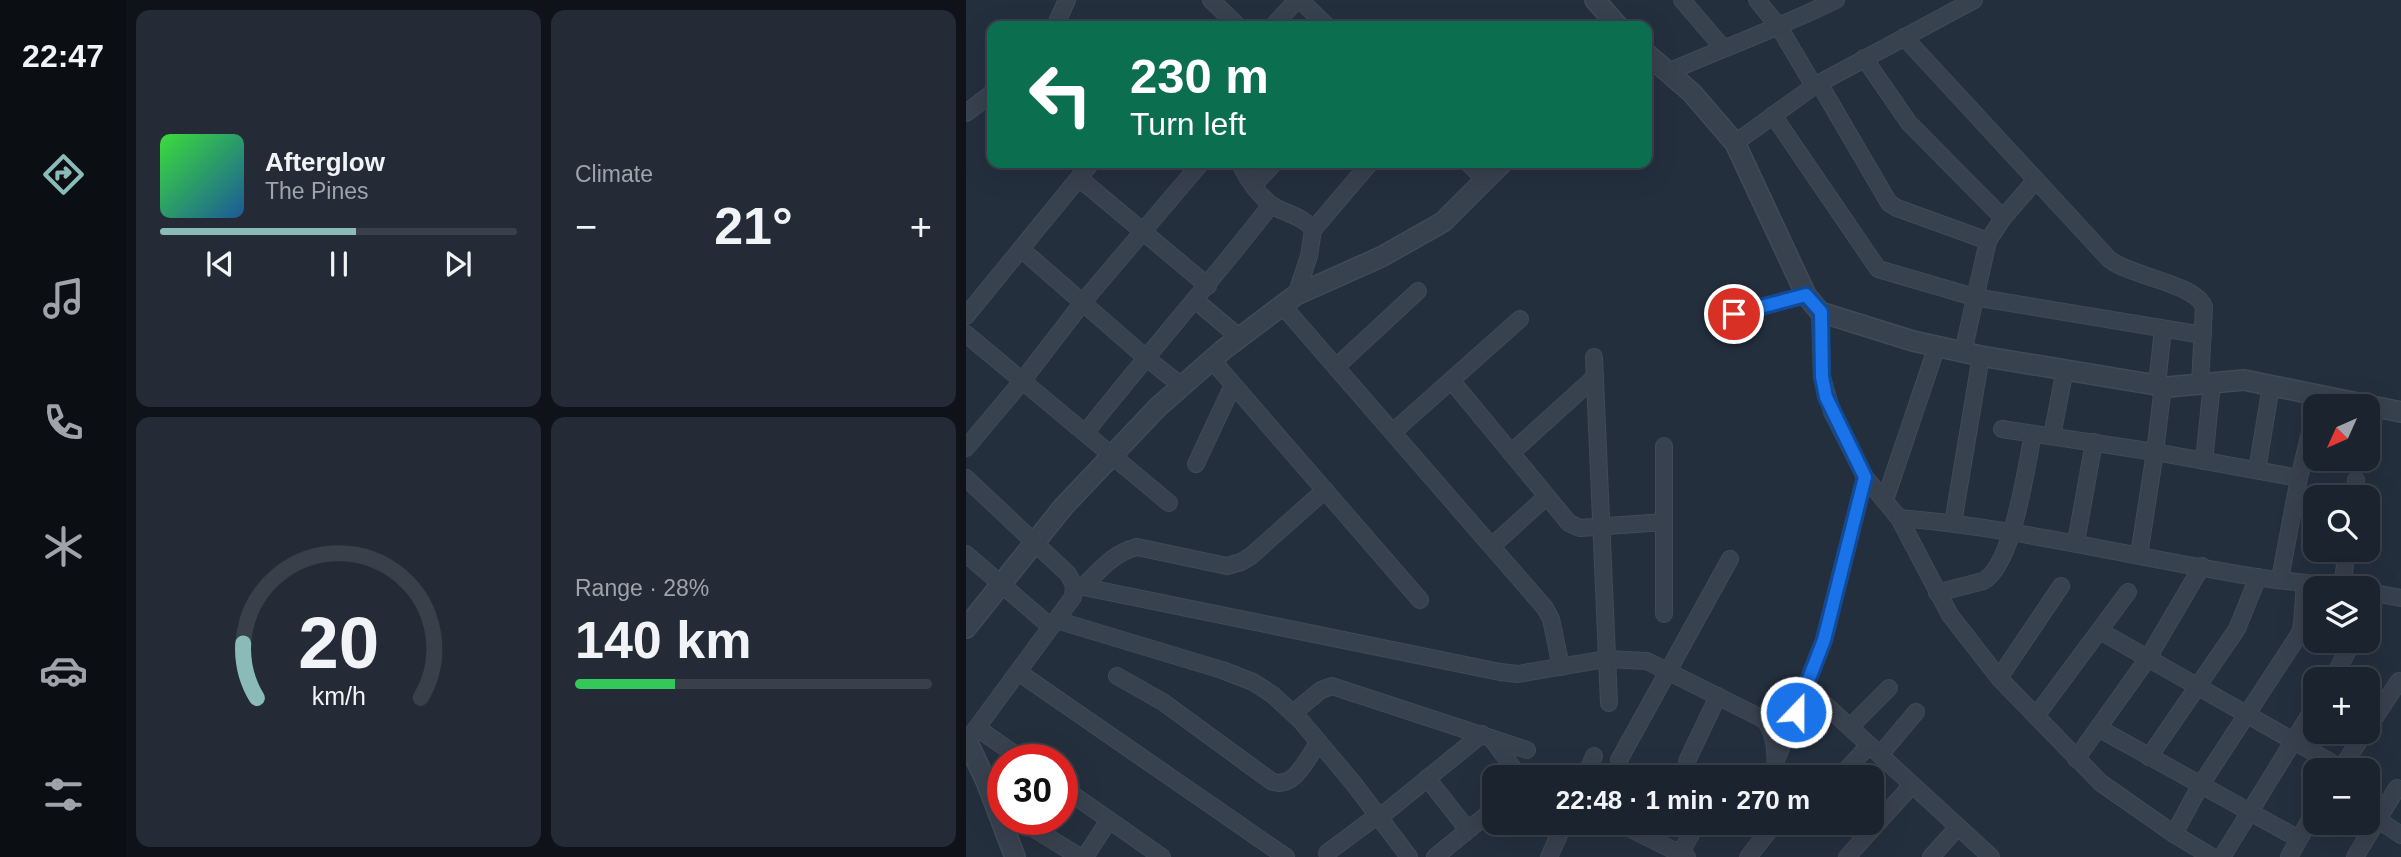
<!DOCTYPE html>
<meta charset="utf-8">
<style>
body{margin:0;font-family:Arial,sans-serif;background:#242b36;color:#f1f3f6;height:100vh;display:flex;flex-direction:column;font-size:26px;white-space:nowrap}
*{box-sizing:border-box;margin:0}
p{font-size:23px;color:#a0a4aa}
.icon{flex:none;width:38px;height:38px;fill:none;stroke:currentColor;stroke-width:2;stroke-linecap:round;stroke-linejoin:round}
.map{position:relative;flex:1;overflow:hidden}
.sheet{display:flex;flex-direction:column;gap:10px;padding:10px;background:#0f1319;width:840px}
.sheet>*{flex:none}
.hud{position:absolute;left:21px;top:21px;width:665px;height:147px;border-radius:14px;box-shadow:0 7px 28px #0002,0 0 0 2px #39404a;background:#0b6e4f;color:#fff;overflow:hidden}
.needle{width:46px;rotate:225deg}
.tools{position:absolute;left:1337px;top:394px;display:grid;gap:14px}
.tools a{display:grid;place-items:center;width:77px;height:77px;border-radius:14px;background:#1b232e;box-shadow:0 7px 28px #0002,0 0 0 2px #39404a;font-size:35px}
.speed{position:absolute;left:21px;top:744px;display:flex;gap:14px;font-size:35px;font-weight:700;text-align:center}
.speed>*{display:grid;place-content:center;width:91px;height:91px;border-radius:50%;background:#1b232e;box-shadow:0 7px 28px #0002,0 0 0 2px #39404a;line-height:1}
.speed .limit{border:10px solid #d22;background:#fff;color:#111}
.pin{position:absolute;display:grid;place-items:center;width:60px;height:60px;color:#fff;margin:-30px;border:4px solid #fff;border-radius:50%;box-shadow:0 2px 7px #0007}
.me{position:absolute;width:77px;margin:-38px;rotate:22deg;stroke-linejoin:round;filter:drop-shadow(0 0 5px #0008)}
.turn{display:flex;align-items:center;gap:24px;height:147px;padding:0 28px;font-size:32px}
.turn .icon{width:91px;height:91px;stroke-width:2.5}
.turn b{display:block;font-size:49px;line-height:60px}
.big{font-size:52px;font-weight:700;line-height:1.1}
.sheet .card{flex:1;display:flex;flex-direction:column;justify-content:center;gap:10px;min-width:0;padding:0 24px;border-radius:14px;background:#242b36}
.sheet .dial{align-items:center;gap:0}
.dial svg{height:182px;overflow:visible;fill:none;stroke:#39404a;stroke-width:7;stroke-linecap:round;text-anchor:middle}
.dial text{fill:#f1f3f6;stroke:none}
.song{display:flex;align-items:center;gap:21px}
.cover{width:84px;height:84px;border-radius:10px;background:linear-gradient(135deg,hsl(120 70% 55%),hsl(210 70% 35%))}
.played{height:7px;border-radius:4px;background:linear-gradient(90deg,#8bbbb9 55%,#39404a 55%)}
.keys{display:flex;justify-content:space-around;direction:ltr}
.heat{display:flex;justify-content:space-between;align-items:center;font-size:38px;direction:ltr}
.charge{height:10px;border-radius:5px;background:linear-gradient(90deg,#34c759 28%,#39404a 0)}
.sheet .tiles{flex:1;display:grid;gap:10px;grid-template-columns:repeat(2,1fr)}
.trip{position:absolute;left:516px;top:765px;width:402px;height:70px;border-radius:14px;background:#1b232e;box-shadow:0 7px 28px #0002,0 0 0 2px #39404a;font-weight:700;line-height:70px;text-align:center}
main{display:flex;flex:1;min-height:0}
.tab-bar{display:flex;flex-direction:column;width:126px;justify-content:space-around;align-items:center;background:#0b0e12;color:#a0a4aa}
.tab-bar .icon{width:49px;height:49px}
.tab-bar .current{color:#8bbbb9}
.tab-bar b{font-size:32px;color:#f1f3f6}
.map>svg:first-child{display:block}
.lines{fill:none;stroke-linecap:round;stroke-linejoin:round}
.service-casing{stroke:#414a57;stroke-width:10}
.minor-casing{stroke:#414a57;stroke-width:18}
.tertiary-casing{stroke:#414a57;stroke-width:22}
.service{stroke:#38414e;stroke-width:8}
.minor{stroke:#38414e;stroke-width:16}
.tertiary{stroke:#38414e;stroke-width:19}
.route-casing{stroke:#114b97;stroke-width:18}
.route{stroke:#1a73e8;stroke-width:12}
</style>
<main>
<nav class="tab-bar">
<b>22:47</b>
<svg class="icon current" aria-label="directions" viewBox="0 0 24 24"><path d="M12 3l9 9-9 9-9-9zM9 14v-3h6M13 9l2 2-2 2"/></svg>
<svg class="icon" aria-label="music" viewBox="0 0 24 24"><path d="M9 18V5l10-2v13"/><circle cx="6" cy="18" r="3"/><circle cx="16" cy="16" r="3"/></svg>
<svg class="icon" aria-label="phone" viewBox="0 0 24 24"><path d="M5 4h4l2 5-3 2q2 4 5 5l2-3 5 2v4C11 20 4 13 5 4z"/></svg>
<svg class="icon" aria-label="climate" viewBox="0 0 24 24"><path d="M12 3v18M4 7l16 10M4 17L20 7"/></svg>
<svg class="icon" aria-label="car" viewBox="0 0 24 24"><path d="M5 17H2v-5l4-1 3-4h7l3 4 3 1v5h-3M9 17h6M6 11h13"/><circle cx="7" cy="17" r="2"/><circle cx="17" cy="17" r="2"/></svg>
<svg class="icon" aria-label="filters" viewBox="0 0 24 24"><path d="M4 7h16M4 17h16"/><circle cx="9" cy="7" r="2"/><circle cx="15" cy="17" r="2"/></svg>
</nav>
<section class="sheet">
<div class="tiles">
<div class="card">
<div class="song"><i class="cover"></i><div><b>Afterglow</b><p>The Pines</p></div></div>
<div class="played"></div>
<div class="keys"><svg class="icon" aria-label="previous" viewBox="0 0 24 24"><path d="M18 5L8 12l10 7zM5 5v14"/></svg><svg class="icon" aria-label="pause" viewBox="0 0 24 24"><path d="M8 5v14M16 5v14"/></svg><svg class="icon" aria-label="next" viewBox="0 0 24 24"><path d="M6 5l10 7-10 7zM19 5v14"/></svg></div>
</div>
<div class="card"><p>Climate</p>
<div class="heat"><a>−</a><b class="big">21°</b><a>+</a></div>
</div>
<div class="card dial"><svg viewBox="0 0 100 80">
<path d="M14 69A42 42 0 1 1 86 69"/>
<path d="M14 69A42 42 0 0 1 8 45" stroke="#8bbbb9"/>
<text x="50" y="56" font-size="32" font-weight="700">20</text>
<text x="50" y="72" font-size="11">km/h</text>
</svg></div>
<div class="card"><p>Range · 28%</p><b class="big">140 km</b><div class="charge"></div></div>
</div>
</section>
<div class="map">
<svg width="1435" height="857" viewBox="0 0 1435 857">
<rect width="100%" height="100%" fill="#242f3e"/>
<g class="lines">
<!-- service casing -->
<g class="service-casing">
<path id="service" d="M744,320l96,-25"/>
</g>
<!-- minor casing -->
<g class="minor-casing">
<g id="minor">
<path d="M245,0l27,26"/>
<path d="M334,0l27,26"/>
<path d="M716,0l41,48"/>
<path d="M791,0l22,27 35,59"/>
<path d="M89,26l12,-26"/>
<path d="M307,26l24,-26"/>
<path d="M938,37l205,222c22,18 86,24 95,48l-4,77"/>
<path d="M898,58l45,65 94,95"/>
<path d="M702,72c56,-24 113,-45 168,-72"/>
<path d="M853,83l70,120 8,5 91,33"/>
<path d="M0,113l26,-20"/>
<path d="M807,115l105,154 96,28 229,38"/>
<path d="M769,143l79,-57 160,-86"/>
<path d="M274,163c7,16 20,35 35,44 12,7 30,10 38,23l-4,26 -13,39"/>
<path d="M502,163l17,17"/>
<path d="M113,178l129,108"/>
<path d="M288,185l20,-22"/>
<path d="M347,230l57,-67"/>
<path d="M55,249l124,108 37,29"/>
<path d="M229,300l44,37"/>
<path d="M316,305l263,303 6,11 10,48"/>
<path d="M854,312l2,65 10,35 33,65 34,41 51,97 49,63 102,105 73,51 38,23"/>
<path d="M0,316l125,-153"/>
<path d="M0,334l203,169"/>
<path d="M997,352l25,-111 15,-23 32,-37"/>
<path d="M628,357l15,346"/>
<path d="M246,360l208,240"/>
<path d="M370,367l82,-76"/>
<path d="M485,380l118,143 11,5 84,-6"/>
<path d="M1191,385l6,-56"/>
<path d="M1036,429l153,23 144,26"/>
<path d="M120,432c61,-77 125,-150 185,-227"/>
<path d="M427,432l127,-113"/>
<path d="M1086,436l13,-67"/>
<path d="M698,446v168"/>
<path d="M0,448l57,-68 60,-78 118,-139"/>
<path d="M545,453l84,-76"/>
<path d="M1238,461l8,-78"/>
<path d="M230,464l37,-79"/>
<path d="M1291,470l14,-84"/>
<path d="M0,478l102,96 6,11 -1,12 -106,144"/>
<path d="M1388,497l2,-17"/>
<path d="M919,500l52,-154"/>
<path d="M933,518c121,10 238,40 357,59 30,5 60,6 90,11"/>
<path d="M987,523l28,-167"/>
<path d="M1110,542l18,-100"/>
<path d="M526,546l54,-49"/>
<path d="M0,554l85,73"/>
<path d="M1173,555l16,-103 8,-66"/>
<path d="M1314,579l19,-101 16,-66"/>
<path d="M108,585l426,87 18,2 88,-15 41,2 116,58c15,15 12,39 13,58"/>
<path d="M117,587c17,-17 30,-34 54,-40l90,19 14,-4 10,-6 74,-66"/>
<path d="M1376,587l5,-37"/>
<path d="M1402,592l33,6"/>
<path d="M971,593l46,-12c30,-15 43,-114 50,-147"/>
<path d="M90,620l166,50 31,12 20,13 28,26 53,63 55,73"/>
<path d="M1134,631l241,137"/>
<path d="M52,672l268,185"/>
<path d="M151,676l46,26 108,79c23,10 36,-23 48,-39"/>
<path d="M1033,678l62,-92"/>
<path d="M1366,679l22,-39"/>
<path d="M840,687l185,170"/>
<path d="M327,713l28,-23 11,-4 195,64"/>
<path d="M1070,716l92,-124"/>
<path d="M884,727l39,-39"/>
<path d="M11,728l46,32"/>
<path d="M1132,728l201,111"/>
<path d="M1402,728l31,-47"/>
<path d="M525,738l23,31 10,8"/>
<path d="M914,755l36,-43"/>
<path d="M1183,757l88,-128 21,-52"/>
<path d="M811,758l47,-118 41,-163"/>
<path d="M1110,759l72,-101 54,-92"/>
<path d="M653,760l111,-201"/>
<path d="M721,761l31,-65"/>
<path d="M1374,770l25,-38"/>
<path d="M619,777l9,-21"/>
<path d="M874,777l29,-32"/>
<path d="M461,778l41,52"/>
<path d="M96,787l100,70"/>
<path d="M1402,813l33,22"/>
<path d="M414,817l102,-83"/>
<path d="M52,819l62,38"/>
<path d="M651,822l70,35"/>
<path d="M1208,834l26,-48 100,-153 2,-9 3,-41"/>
<path d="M361,853l51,-38"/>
<path d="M119,857l24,-37"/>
<path d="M469,857l59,-48"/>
<path d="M583,857l16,-35"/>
<path d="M712,857l20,-35"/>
<path d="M782,857l28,-35"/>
<path d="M881,857l65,-72"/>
<path d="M965,857l27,-30"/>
<path d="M1256,857l93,-151"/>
<path d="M1323,857l26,-46"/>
<path d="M1389,857l42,-69"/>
</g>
</g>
<!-- tertiary casing -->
<g class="tertiary-casing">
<g id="tertiary">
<path d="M629,0l23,26"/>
<path d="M681,54l45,39 43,50 71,152 14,17 93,29 68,15 187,31 76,-7 157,32"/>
<path d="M0,628l98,-122 94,-99 65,-57 73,-55 85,-38 62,-35 59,-59"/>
<path d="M0,739l20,42 29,76"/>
</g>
</g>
<!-- service -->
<use href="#service" class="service"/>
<!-- minor -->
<use href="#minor" class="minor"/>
<!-- tertiary -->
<use href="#tertiary" class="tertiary"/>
</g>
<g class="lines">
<!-- route casing -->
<g class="route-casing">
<path id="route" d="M768,314l72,-19 15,17 1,65 4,20 39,80 -41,163 -28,72"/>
</g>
<!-- route -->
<use href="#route" class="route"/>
</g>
</svg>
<div class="tools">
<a><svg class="needle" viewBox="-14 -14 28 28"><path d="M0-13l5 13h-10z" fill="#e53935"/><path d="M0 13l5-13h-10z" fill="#a0a4aa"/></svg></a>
<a><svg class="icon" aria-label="search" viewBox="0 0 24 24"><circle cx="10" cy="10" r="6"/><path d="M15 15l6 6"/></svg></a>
<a><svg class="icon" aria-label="layers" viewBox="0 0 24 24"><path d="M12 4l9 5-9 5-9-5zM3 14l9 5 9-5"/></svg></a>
<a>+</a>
<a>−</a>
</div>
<div class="speed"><div class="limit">30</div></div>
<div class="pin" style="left:768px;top:314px;background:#d93025"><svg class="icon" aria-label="arrive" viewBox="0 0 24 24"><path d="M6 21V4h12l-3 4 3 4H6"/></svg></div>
<svg class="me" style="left:830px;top:712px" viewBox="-20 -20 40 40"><circle r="17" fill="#1a73e8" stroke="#fff" stroke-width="3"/><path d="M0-11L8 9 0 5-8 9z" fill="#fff"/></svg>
<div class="trip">22:48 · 1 min · 270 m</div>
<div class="hud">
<div class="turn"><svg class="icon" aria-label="left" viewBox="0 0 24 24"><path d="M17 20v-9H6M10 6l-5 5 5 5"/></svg><div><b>230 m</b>Turn left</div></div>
</div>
</div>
</main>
